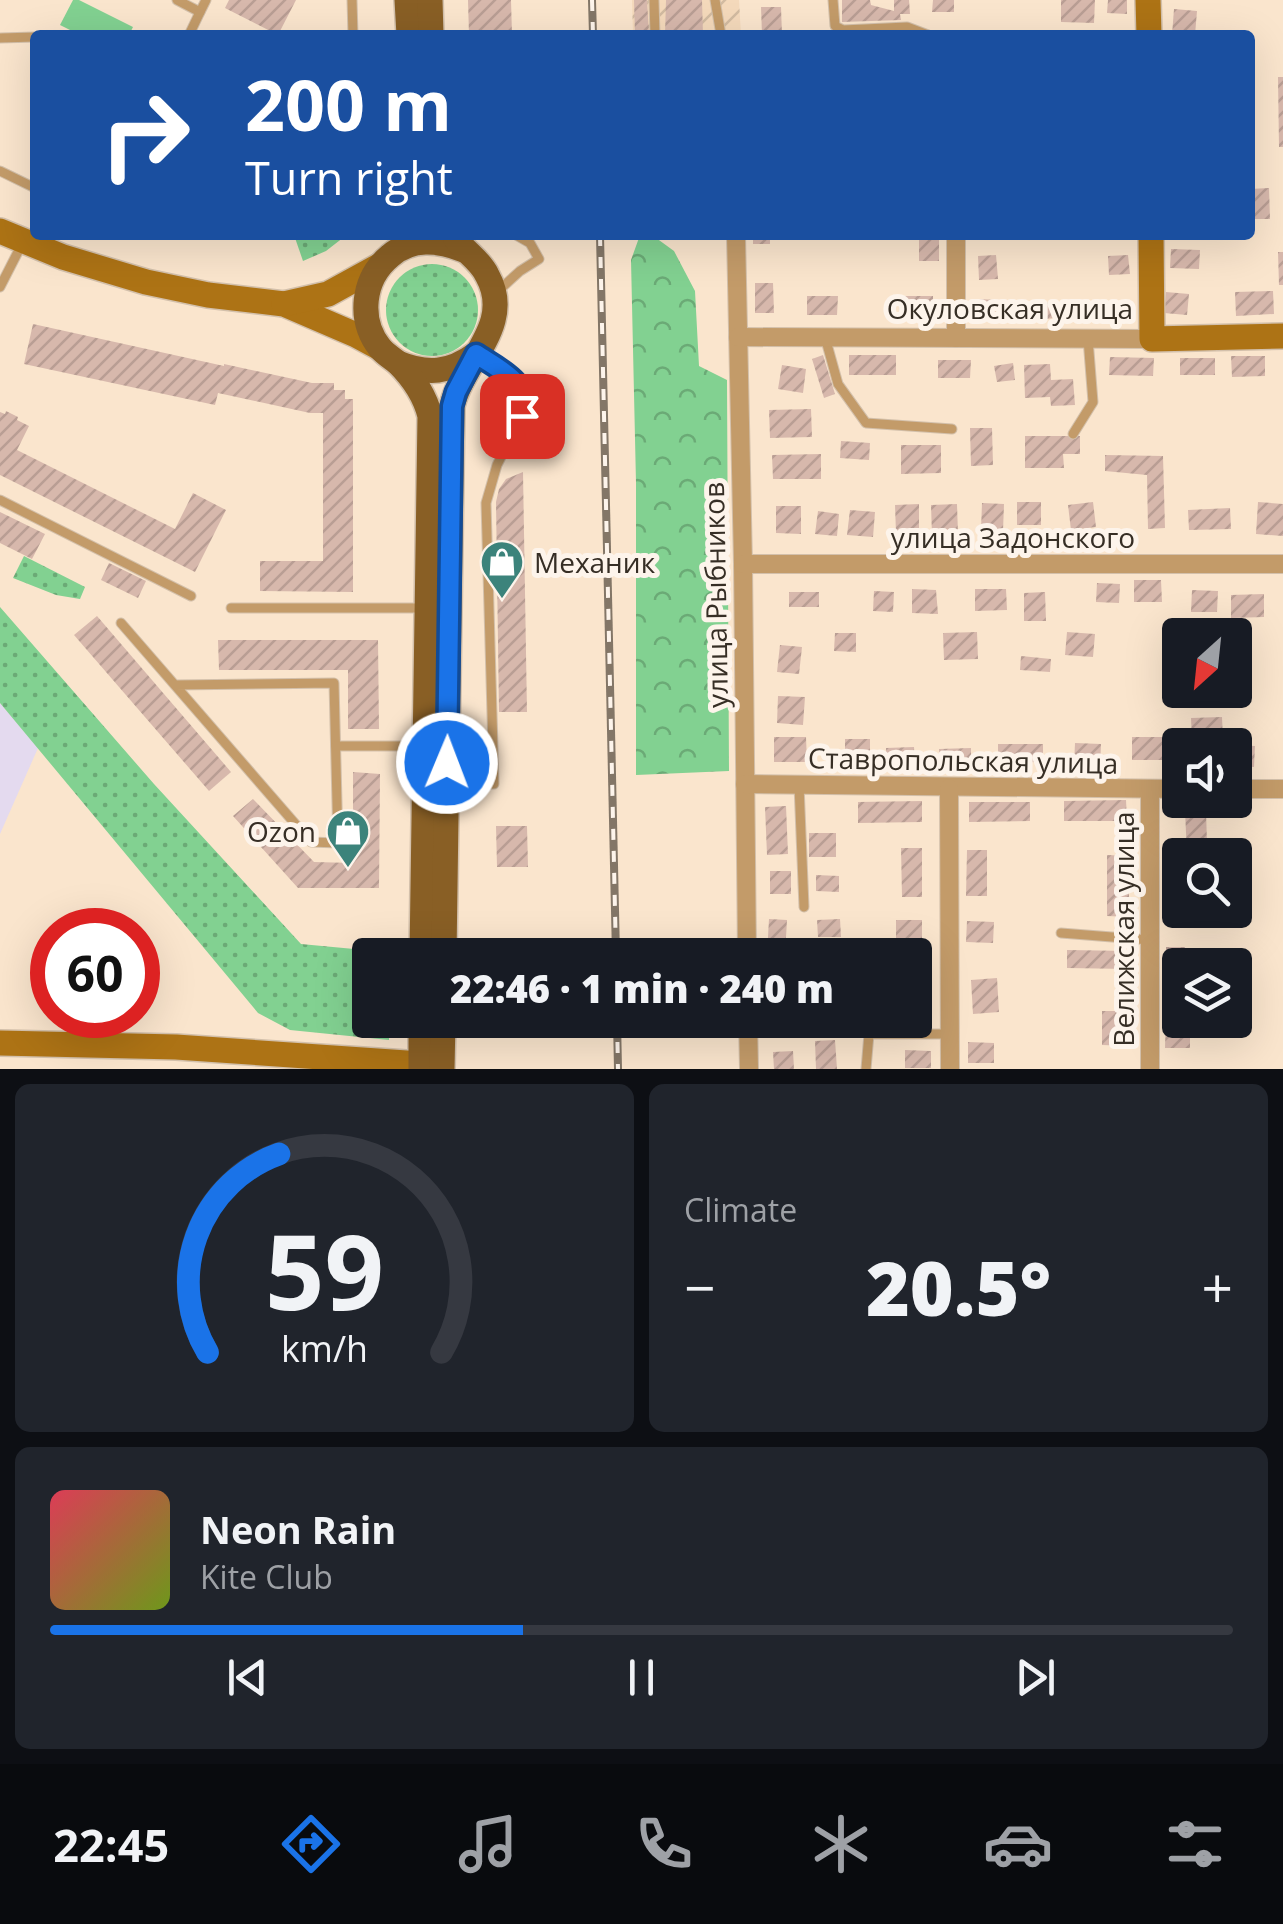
<!DOCTYPE html>
<meta charset="utf-8">
<style>
body{margin:0;font-family:"Open Sans",sans-serif;background:#20242c;color:#f1f3f6;height:100vh;display:flex;flex-direction:column;font-size:38px;white-space:nowrap}
*{box-sizing:border-box;margin:0}
p{font-size:32px;color:#9ea1a6}
.icon{flex:none;width:55px;height:55px;fill:none;stroke:currentColor;stroke-width:2;stroke-linecap:round;stroke-linejoin:round}
.map{position:relative;height:1069px;overflow:hidden}
.panel{display:flex;flex-direction:column;gap:15px;padding:15px;background:#0d0f14;flex:1}
.panel>*{flex:none}
.top-card{position:absolute;left:30px;top:30px;width:1225px;height:210px;border-radius:10px;box-shadow:0 10px 40px #0002;background:#1a4fa0;color:#fff;overflow:hidden}
.needle{width:65px;rotate:207deg}
.fabs{position:absolute;left:1162px;top:618px;display:grid;gap:20px}
.fabs a{display:grid;place-items:center;width:90px;height:90px;border-radius:10px;background:#171b24;box-shadow:0 10px 40px #0002;font-size:50px}
.speed{position:absolute;left:30px;top:908px;display:flex;gap:20px;font-size:50px;font-weight:700;text-align:center}
.speed>*{display:grid;place-content:center;width:130px;height:130px;border-radius:50%;background:#171b24;box-shadow:0 10px 40px #0002;line-height:1}
.speed .limit{border:15px solid #d22;background:#fff;color:#111}
.pin{position:absolute;display:grid;place-items:center;width:85px;height:85px;color:#fff;margin:-42px;border-radius:20px;box-shadow:0 5px 15px #0006}
.me{position:absolute;width:110px;margin:-55px;rotate:1deg;stroke-linejoin:round;filter:drop-shadow(0 0 8px #0008)}
.turn{display:flex;align-items:center;gap:35px;height:210px;padding:0 50px;font-size:45px}
.turn .icon{width:130px;height:130px;stroke-width:2.5}
.turn b{display:block;font-size:70px;line-height:85px}
.big{font-size:75px;font-weight:800;line-height:1.1}
.panel .tile{flex:1;display:flex;flex-direction:column;justify-content:center;gap:15px;min-width:0;padding:0 35px;border-radius:15px;background:#20242c}
.panel .dial{align-items:center;gap:0}
.dial svg{height:260px;overflow:visible;fill:none;stroke:#363941;stroke-width:7;stroke-linecap:round;text-anchor:middle}
.dial text{fill:#f1f3f6;stroke:none}
.song{display:flex;align-items:center;gap:30px}
.cover{width:120px;height:120px;border-radius:15px;background:linear-gradient(135deg,hsl(350 70% 55%),hsl(80 70% 35%))}
.played{height:10px;border-radius:5px;background:linear-gradient(90deg,#1a73e8 40%,#363941 40%)}
.keys{display:flex;justify-content:space-around;direction:ltr}
.heat{display:flex;justify-content:space-between;align-items:center;font-size:55px;direction:ltr}
.panel .tiles{flex:1;display:grid;gap:15px;grid-template-columns:1fr 1fr}
.tile:last-child{grid-column:span 2}
.trip{position:absolute;left:352px;top:938px;width:580px;height:100px;border-radius:10px;background:#171b24;box-shadow:0 10px 40px #0002;font-weight:800;line-height:100px;text-align:center}
.tabs{display:flex;height:160px;justify-content:space-around;align-items:center;background:#090b0e;color:#9ea1a6}
.tabs .icon{width:70px;height:70px}
.tabs .on{color:#1a73e8}
.tabs b{font-size:45px;color:#f1f3f6}
.map>svg:first-child{display:block}
.commercial{fill:#e4daef}
.industrial{fill:url(#industrial-furrows)}
.grass{fill:url(#grass-dots)}
.forest{fill:url(#forest-crowns)}
.garden{fill:#82d191}
.building{fill:url(#building-hatch)}
.lines{fill:none;stroke-linecap:round;stroke-linejoin:round}
.lane-casing{stroke:#d3c0ab;stroke-width:11}
.street-casing{stroke:#d3c0ab;stroke-width:20}
.secondary-casing{stroke:#d3c0ab;stroke-width:28}
.primary-casing{stroke:#d3c0ab;stroke-width:28}
.lane{stroke:#c39b69;stroke-width:9}
.street{stroke:#c39b69;stroke-width:18}
.secondary{stroke:#ad7315;stroke-width:25}
.primary{stroke:#895f25;stroke-width:25}
.rail-casing{stroke:#837667;stroke-width:8}
.rail{stroke:#fdf4eb;stroke-width:4;stroke-dasharray:11;stroke-linecap:butt}
.route-casing{stroke:#114b97;stroke-width:25}
.route{stroke:#1a73e8;stroke-width:18}
.labels{text-anchor:middle;dominant-baseline:central;stroke-width:10;stroke-linejoin:round;paint-order:stroke}
.street-label{font-size:28px;fill:#362e25;stroke:#fdf4eb}
.poi-label{font-size:28px;fill:#362e25;stroke:#fdf4eb;text-anchor:start}
</style>
<div class="map">
<svg width="1283" height="1069" viewBox="0 0 1283 1069">
<defs>
<pattern id="industrial-furrows" width="10" height="10" patternUnits="userSpaceOnUse" patternTransform="scale(2.5)"><rect width="10" height="10" fill="#f4d9bb"/><path d="M-1 1l2-2M0 10L10 0M9 11l2-2" fill="none" stroke="#d2bba1"/></pattern>
<pattern id="grass-dots" width="8" height="8" patternUnits="userSpaceOnUse" patternTransform="scale(2.5)"><rect width="8" height="8" fill="#82d191"/><path d="M2 2h.1M6 6h.1" fill="none" stroke="#6baa76" stroke-width="1.8" stroke-linecap="round"/></pattern>
<pattern id="forest-crowns" width="20" height="18" patternUnits="userSpaceOnUse" patternTransform="scale(2.5)"><rect width="20" height="18" fill="#82d191"/><path d="M2 6a3 3 0 1 1 6 0M12 15a3 3 0 1 1 6 0" fill="none" stroke="#6baa76"/></pattern>
<pattern id="building-hatch" width="6" height="6" patternUnits="userSpaceOnUse" patternTransform="scale(2.5)"><rect width="6" height="6" fill="#d7b8ac"/><path d="M-1 1l2-2M0 6l6-6M5 7l2-2" fill="none" stroke="#b99e94"/></pattern>
</defs>
<rect width="100%" height="100%" fill="#fae5cd"/>
<!-- commercial -->
<path class="commercial" d="M0,703l38,45 -38,86z"/>
<!-- industrial -->
<path class="industrial" d="M632,0h107l2,35h-108z"/>
<!-- grass -->
<g class="grass">
<path d="M294,235h49l1,2 -18,14 -23,10z"/>
<circle cx="432" cy="310" r="46"/>
<path d="M24,556l61,31 -5,12 -24,-4 -43,-17z"/>
<path d="M0,607l154,177 147,160 85,8 1,3h-17v65h19v20l-99,-10 -32,-17 -258,-310z"/>
</g>
<!-- forest -->
<path class="forest" d="M640,235h12l22,16 21,40 4,75 28,14 2,391 -93,4v-292l-5,-223z"/>
<!-- garden -->
<path class="garden" d="M73,0h6l54,27 -4,8h-49l-20,-10z"/>
<!-- building -->
<g class="building">
<path d="M229,0h67l-18,35 -53,-27z"/>
<path d="M468,0h43l1,35h-43z"/>
<path d="M634,0h13l2,35h-14z"/>
<path d="M666,0h36l1,35h-38z"/>
<path d="M842,0h28l1,5 23,6v-11h15l1,14h-10l1,6 -59,2z"/>
<path d="M933,0h21v12h-22z"/>
<path d="M1061,0h34l-1,23 -33,-1z"/>
<path d="M1108,0h19v14l-20,-1z"/>
<path d="M761,7h20l1,28h-20z"/>
<path d="M1174,9l23,2 -2,24h-23z"/>
<path d="M1278,77h5v70h-4z"/>
<path d="M1269,188l1,31h-20v-30z"/>
<rect x="753" y="235" width="17" height="9"/>
<rect x="919" y="235" width="20" height="26"/>
<path d="M1171,249l29,1 -1,19 -29,-1z"/>
<path d="M1278,252h5v33h-4z"/>
<path d="M996,255l2,24 -19,1 -1,-24z"/>
<path d="M1128,255l2,19 -21,1 -1,-19z"/>
<path d="M755,283h18l1,30h-19z"/>
<path d="M1273,291l1,23 -38,2 -1,-24z"/>
<path d="M1166,292l23,2 -2,21 -23,-2z"/>
<path d="M807,296h31l-1,19h-30z"/>
<rect x="903" y="296" width="30" height="19"/>
<path d="M979,299l17,1 -1,19 -17,-1z"/>
<path d="M1058,301l2,16 -19,3 -2,-16z"/>
<path d="M1111,302h20l1,15 -20,1z"/>
<path d="M33,324l191,42v-2l88,19h22v7h11v9h8v193l-93,-1v-30h63v-148h-13l-92,-20 -3,12 -191,-41z"/>
<path d="M823,355l12,39 -11,4 -12,-39z"/>
<rect x="849" y="355" width="47" height="20"/>
<path d="M1231,356h34v20l-33,1z"/>
<path d="M1110,357l44,1 -1,18 -44,-1z"/>
<rect x="1180" y="358" width="35" height="17"/>
<path d="M938,360h33l-1,18h-32z"/>
<path d="M1013,363l2,17 -18,2 -3,-16z"/>
<path d="M1050,364l1,16 22,-1 2,26 -24,1 -1,-9 -25,1 -1,-33z"/>
<path d="M782,365l24,4 -3,24 -25,-4z"/>
<path d="M811,409l1,28 -42,1 -1,-28z"/>
<path d="M6,411l12,6 -1,3 12,6 -12,24 158,79 18,-36 33,17 -31,62 -195,-97v-63l5,2z"/>
<path d="M970,428h22l1,37 -22,1z"/>
<path d="M1025,436h55v18h-17l1,14h-39z"/>
<path d="M841,441l29,2 -1,17 -29,-2z"/>
<path d="M901,445h40v28l-40,1z"/>
<path d="M821,454v25h-48l-1,-24z"/>
<path d="M1105,455l58,1 2,72 -17,1 -1,-54 -42,-4z"/>
<path d="M523,472l4,240h-28l-3,-210 3,-13 7,-10z"/>
<rect x="1017" y="502" width="24" height="23"/>
<path d="M1093,502l3,25 -25,3 -3,-25z"/>
<path d="M1258,502l25,2v32l-27,-2z"/>
<path d="M982,503l22,1 -1,27 -22,-1z"/>
<path d="M919,504v28l-23,1 -1,-28z"/>
<path d="M957,504l1,30 -26,1 -1,-30z"/>
<path d="M776,506h25v28l-25,-1z"/>
<path d="M1230,508l1,21 -42,1 -1,-20z"/>
<path d="M850,510l25,2 -2,25 -26,-2z"/>
<path d="M818,511l21,3 -2,22 -22,-2z"/>
<path d="M0,512l45,22 -13,25 -32,-16z"/>
<path d="M109,563l37,18 -8,17 -37,-18z"/>
<path d="M1134,580h27l1,22h-28z"/>
<path d="M1097,583l23,1 -1,19 -23,-1z"/>
<path d="M912,589l24,1 2,24 -26,-1z"/>
<path d="M975,589h31l1,21 -32,1z"/>
<path d="M1192,590l26,1 -1,21h-26z"/>
<path d="M874,591l20,1 -1,20 -20,-1z"/>
<rect x="789" y="592" width="30" height="15"/>
<path d="M1045,592l1,29h-22v-28z"/>
<path d="M1264,594v23l-33,1v-23z"/>
<path d="M97,616l134,156 -22,19 -135,-156z"/>
<path d="M977,632l1,27 -34,1 -1,-27z"/>
<path d="M1067,632l28,2 -2,23 -28,-2z"/>
<path d="M835,633h21v19l-22,-1z"/>
<path d="M218,640h160l1,89h-31v-59h-129z"/>
<path d="M780,645l22,2 -3,27 -22,-2z"/>
<path d="M1021,656l30,3 -1,13 -30,-2z"/>
<path d="M778,696l27,1 -2,28 -26,-2z"/>
<path d="M1222,717l1,23 -31,1 -1,-23z"/>
<path d="M774,737h32l1,25h-33z"/>
<path d="M1132,737h49l-1,23h-48z"/>
<path d="M845,739h25v23l-25,1z"/>
<path d="M1075,743l26,1 -1,24 -26,-2z"/>
<path d="M998,744h45v18l-45,1z"/>
<path d="M1235,745l20,1 -1,21 -19,-1z"/>
<path d="M914,747l1,21 -28,1 -1,-21z"/>
<path d="M971,748v19h-32v-18z"/>
<path d="M353,772l27,2 -1,114h-81l-65,-72 20,-17 61,63 39,1z"/>
<path d="M1126,800l1,21h-63v-20z"/>
<path d="M922,801v21l-64,1v-21z"/>
<path d="M969,802h61v19l-61,1z"/>
<path d="M786,806l2,48 -21,1 -2,-48z"/>
<path d="M1185,810h21l1,34h11v11h-31z"/>
<path d="M496,826h31l1,41h-31z"/>
<rect x="809" y="833" width="27" height="24"/>
<path d="M901,848h21v49h-20z"/>
<path d="M967,850h20v46h-21z"/>
<path d="M1107,855l22,1v61l-22,-1z"/>
<rect x="770" y="871" width="21" height="23"/>
<path d="M816,875l23,1v16l-23,-1z"/>
<path d="M1186,910h21v4l-21,1z"/>
<path d="M769,919l18,1 -2,35h-18z"/>
<path d="M840,919l1,18h-23l-1,-17z"/>
<rect x="896" y="920" width="26" height="23"/>
<path d="M967,921l27,1 -1,21 -27,-1z"/>
<path d="M1166,947h19l1,18h-6v26h-13z"/>
<path d="M1067,950l62,1 -1,18 -61,-1z"/>
<rect x="915" y="971" width="8" height="48"/>
<path d="M997,978l2,34 -26,2 -2,-34z"/>
<path d="M1102,1011h27v35l-27,-1z"/>
<path d="M1166,1013h14v7h10v28h-25z"/>
<path d="M817,1020h25v6l-24,2z"/>
<path d="M835,1040l2,29h-21l-1,-28z"/>
<path d="M968,1042l26,1v20h-26z"/>
<path d="M905,1050l26,1v17h-26z"/>
<path d="M793,1051l1,18h-20l-1,-17z"/>
</g>
<g class="lines">
<!-- lane casing -->
<g class="lane-casing">
<g id="lane">
<path d="M177,0l23,12 6,-12"/>
<path d="M352,0l1,35"/>
<path d="M654,0l1,35"/>
<path d="M715,0l6,35"/>
<path d="M833,0l2,26 8,4 64,-3 21,8"/>
<path d="M189,35l11,-23"/>
<path d="M0,38l35,-1"/>
<path d="M0,171l35,17"/>
<path d="M0,287l22,-43"/>
<path d="M497,292l23,-21 19,-12 -9,-16 -14,-8"/>
<path d="M825,337l13,47 28,39 86,6"/>
<path d="M1073,434l20,-32 -5,-63"/>
<path d="M0,500l191,96"/>
<path d="M231,608h192"/>
<path d="M121,623l190,219 27,1 -4,-160 -159,2"/>
<path d="M336,746h87"/>
<path d="M449,784h45l-8,-281 11,-38 28,-56v-8l-5,-13 -6,-8 -36,-25"/>
<path d="M799,785l5,122"/>
<path d="M1061,933l89,7"/>
<path d="M866,1069l3,-35h81"/>
</g>
</g>
<!-- street casing -->
<g class="street-casing">
<g id="street">
<path d="M736,235l7,329 4,391"/>
<path d="M956,235v103"/>
<path d="M738,337l414,2"/>
<path d="M743,564h540"/>
<path d="M745,784l435,5"/>
<path d="M949,788l1,281"/>
<path d="M1235,789h48"/>
<path d="M748,1020l1,49"/>
<path d="M1150,1069v-280"/>
</g>
</g>
<!-- secondary casing -->
<g class="secondary-casing">
<g id="secondary">
<path d="M1148,0l1,35"/>
<path d="M0,231l63,26 83,25 62,13 76,9 72,31 24,13"/>
<path d="M1151,235l1,104 131,-3"/>
<path d="M284,304l44,-10 51,-28"/>
<path d="M0,1043l176,4 245,17"/>
</g>
</g>
<!-- primary casing -->
<g class="primary-casing">
<g id="primary">
<path d="M407,0l2,35"/>
<path d="M430,0l1,35"/>
<path d="M398,363c29,12 52,10 78,-9"/>
<path d="M422,955l8,-539c-5,-20 -17,-38 -32,-53 -6,-5 -13,-9 -18,-15 -22,-28 -18,-69 10,-92 22,-19 48,-16 74,-6"/>
<path d="M444,955l8,-549c11,-46 63,-81 35,-131 -7,-15 -22,-23 -31,-36"/>
<path d="M421,1069v-49"/>
<path d="M442,1069l1,-49"/>
</g>
</g>
<!-- lane -->
<use href="#lane" class="lane"/>
<!-- street -->
<use href="#street" class="street"/>
<!-- secondary -->
<use href="#secondary" class="secondary"/>
<!-- primary -->
<use href="#primary" class="primary"/>
<!-- rail casing -->
<g class="rail-casing">
<g id="rail">
<path d="M592,0l1,35"/>
<path d="M600,235l16,720"/>
<path d="M617,1020l1,49"/>
</g>
</g>
<!-- rail -->
<use href="#rail" class="rail"/>
</g>
<g class="lines">
<!-- route casing -->
<g class="route-casing">
<path id="route" d="M447,763l5,-357 4,-14 20,-38c21,14 59,31 46,62"/>
</g>
<!-- route -->
<use href="#route" class="route"/>
</g>
<!-- icons -->
<defs>
<g id="shop-pin" transform="scale(2.25)"><path d="M0 17L-7.5 6A9.5 9.5 0 1 1 7.5 6Z" fill="#3c837b" stroke="#fdf4eb"/><path d="M-5-2.5h2.3a2.7 3.5 0 0 1 5.4 0H5L5.5 6h-11ZM-1.5-2.5h3a1.5 2.3 0 0 0-3 0Z" fill="#fff"/></g>
</defs>
<g fill-rule="evenodd">
<use href="#shop-pin" x="502" y="562"/>
<use href="#shop-pin" x="348" y="831"/>
</g>
<g class="labels">
<!-- street labels -->
<g class="street-label">
<text x="1010" y="308">Окуловская улица</text>
<text x="1013" y="537">улица Задонского</text>
<text transform="translate(715 595) rotate(-91)">улица Рыбников</text>
<text transform="translate(963 760) rotate(1)">Ставропольская улица</text>
<text transform="translate(1123 929) rotate(-90)">Велижская улица</text>
</g>
<!-- poi labels -->
<g class="poi-label">
<text x="534" y="562">Механик</text>
<text x="316" y="831" text-anchor="end">Ozon</text>
</g>
</g>
</svg>
<div class="fabs">
<a><svg class="needle" viewBox="-14 -14 28 28"><path d="M0-13l5 13h-10z" fill="#e53935"/><path d="M0 13l5-13h-10z" fill="#9ea1a6"/></svg></a>
<a><svg class="icon" aria-label="sound" viewBox="0 0 24 24"><path d="M4 9h4l5-4v14l-5-4H4zM17 9q2 3 0 6"/></svg></a>
<a><svg class="icon" aria-label="search" viewBox="0 0 24 24"><circle cx="10" cy="10" r="6"/><path d="M15 15l6 6"/></svg></a>
<a><svg class="icon" aria-label="layers" viewBox="0 0 24 24"><path d="M12 4l9 5-9 5-9-5zM3 14l9 5 9-5"/></svg></a>
</div>
<div class="speed"><div class="limit">60</div></div>
<div class="pin" style="left:522px;top:416px;background:#d93025"><svg class="icon" aria-label="arrive" viewBox="0 0 24 24"><path d="M6 21V4h12l-3 4 3 4H6"/></svg></div>
<svg class="me" style="left:447px;top:763px" viewBox="-20 -20 40 40"><circle r="17" fill="#1a73e8" stroke="#fff" stroke-width="3"/><path d="M0-11L8 9 0 5-8 9z" fill="#fff"/></svg>
<div class="trip">22:46 · 1 min · 240 m</div>
<div class="top-card">
<div class="turn"><svg class="icon" aria-label="right" viewBox="0 0 24 24"><path d="M7 20v-9h11M14 6l5 5-5 5"/></svg><div><b>200 m</b>Turn right</div></div>
</div>
</div>
<section class="panel">
<div class="tiles">
<div class="tile dial"><svg viewBox="0 0 100 80">
<path d="M14 69A42 42 0 1 1 86 69"/>
<path d="M14 69A42 42 0 0 1 36 8" stroke="#1a73e8"/>
<text x="50" y="56" font-size="32" font-weight="700">59</text>
<text x="50" y="72" font-size="11">km/h</text>
</svg></div>
<div class="tile"><p>Climate</p>
<div class="heat"><a>−</a><b class="big">20.5°</b><a>+</a></div>
</div>
<div class="tile">
<div class="song"><i class="cover"></i><div><b>Neon Rain</b><p>Kite Club</p></div></div>
<div class="played"></div>
<div class="keys"><svg class="icon" aria-label="previous" viewBox="0 0 24 24"><path d="M18 5L8 12l10 7zM5 5v14"/></svg><svg class="icon" aria-label="pause" viewBox="0 0 24 24"><path d="M8 5v14M16 5v14"/></svg><svg class="icon" aria-label="next" viewBox="0 0 24 24"><path d="M6 5l10 7-10 7zM19 5v14"/></svg></div>
</div>
</div>
</section>
<nav class="tabs">
<b>22:45</b>
<svg class="icon on" aria-label="directions" viewBox="0 0 24 24"><path d="M12 3l9 9-9 9-9-9zM9 14v-3h6M13 9l2 2-2 2"/></svg>
<svg class="icon" aria-label="music" viewBox="0 0 24 24"><path d="M9 18V5l10-2v13"/><circle cx="6" cy="18" r="3"/><circle cx="16" cy="16" r="3"/></svg>
<svg class="icon" aria-label="phone" viewBox="0 0 24 24"><path d="M5 4h4l2 5-3 2q2 4 5 5l2-3 5 2v4C11 20 4 13 5 4z"/></svg>
<svg class="icon" aria-label="climate" viewBox="0 0 24 24"><path d="M12 3v18M4 7l16 10M4 17L20 7"/></svg>
<svg class="icon" aria-label="car" viewBox="0 0 24 24"><path d="M5 17H2v-5l4-1 3-4h7l3 4 3 1v5h-3M9 17h6M6 11h13"/><circle cx="7" cy="17" r="2"/><circle cx="17" cy="17" r="2"/></svg>
<svg class="icon" aria-label="filters" viewBox="0 0 24 24"><path d="M4 7h16M4 17h16"/><circle cx="9" cy="7" r="2"/><circle cx="15" cy="17" r="2"/></svg>
</nav>
